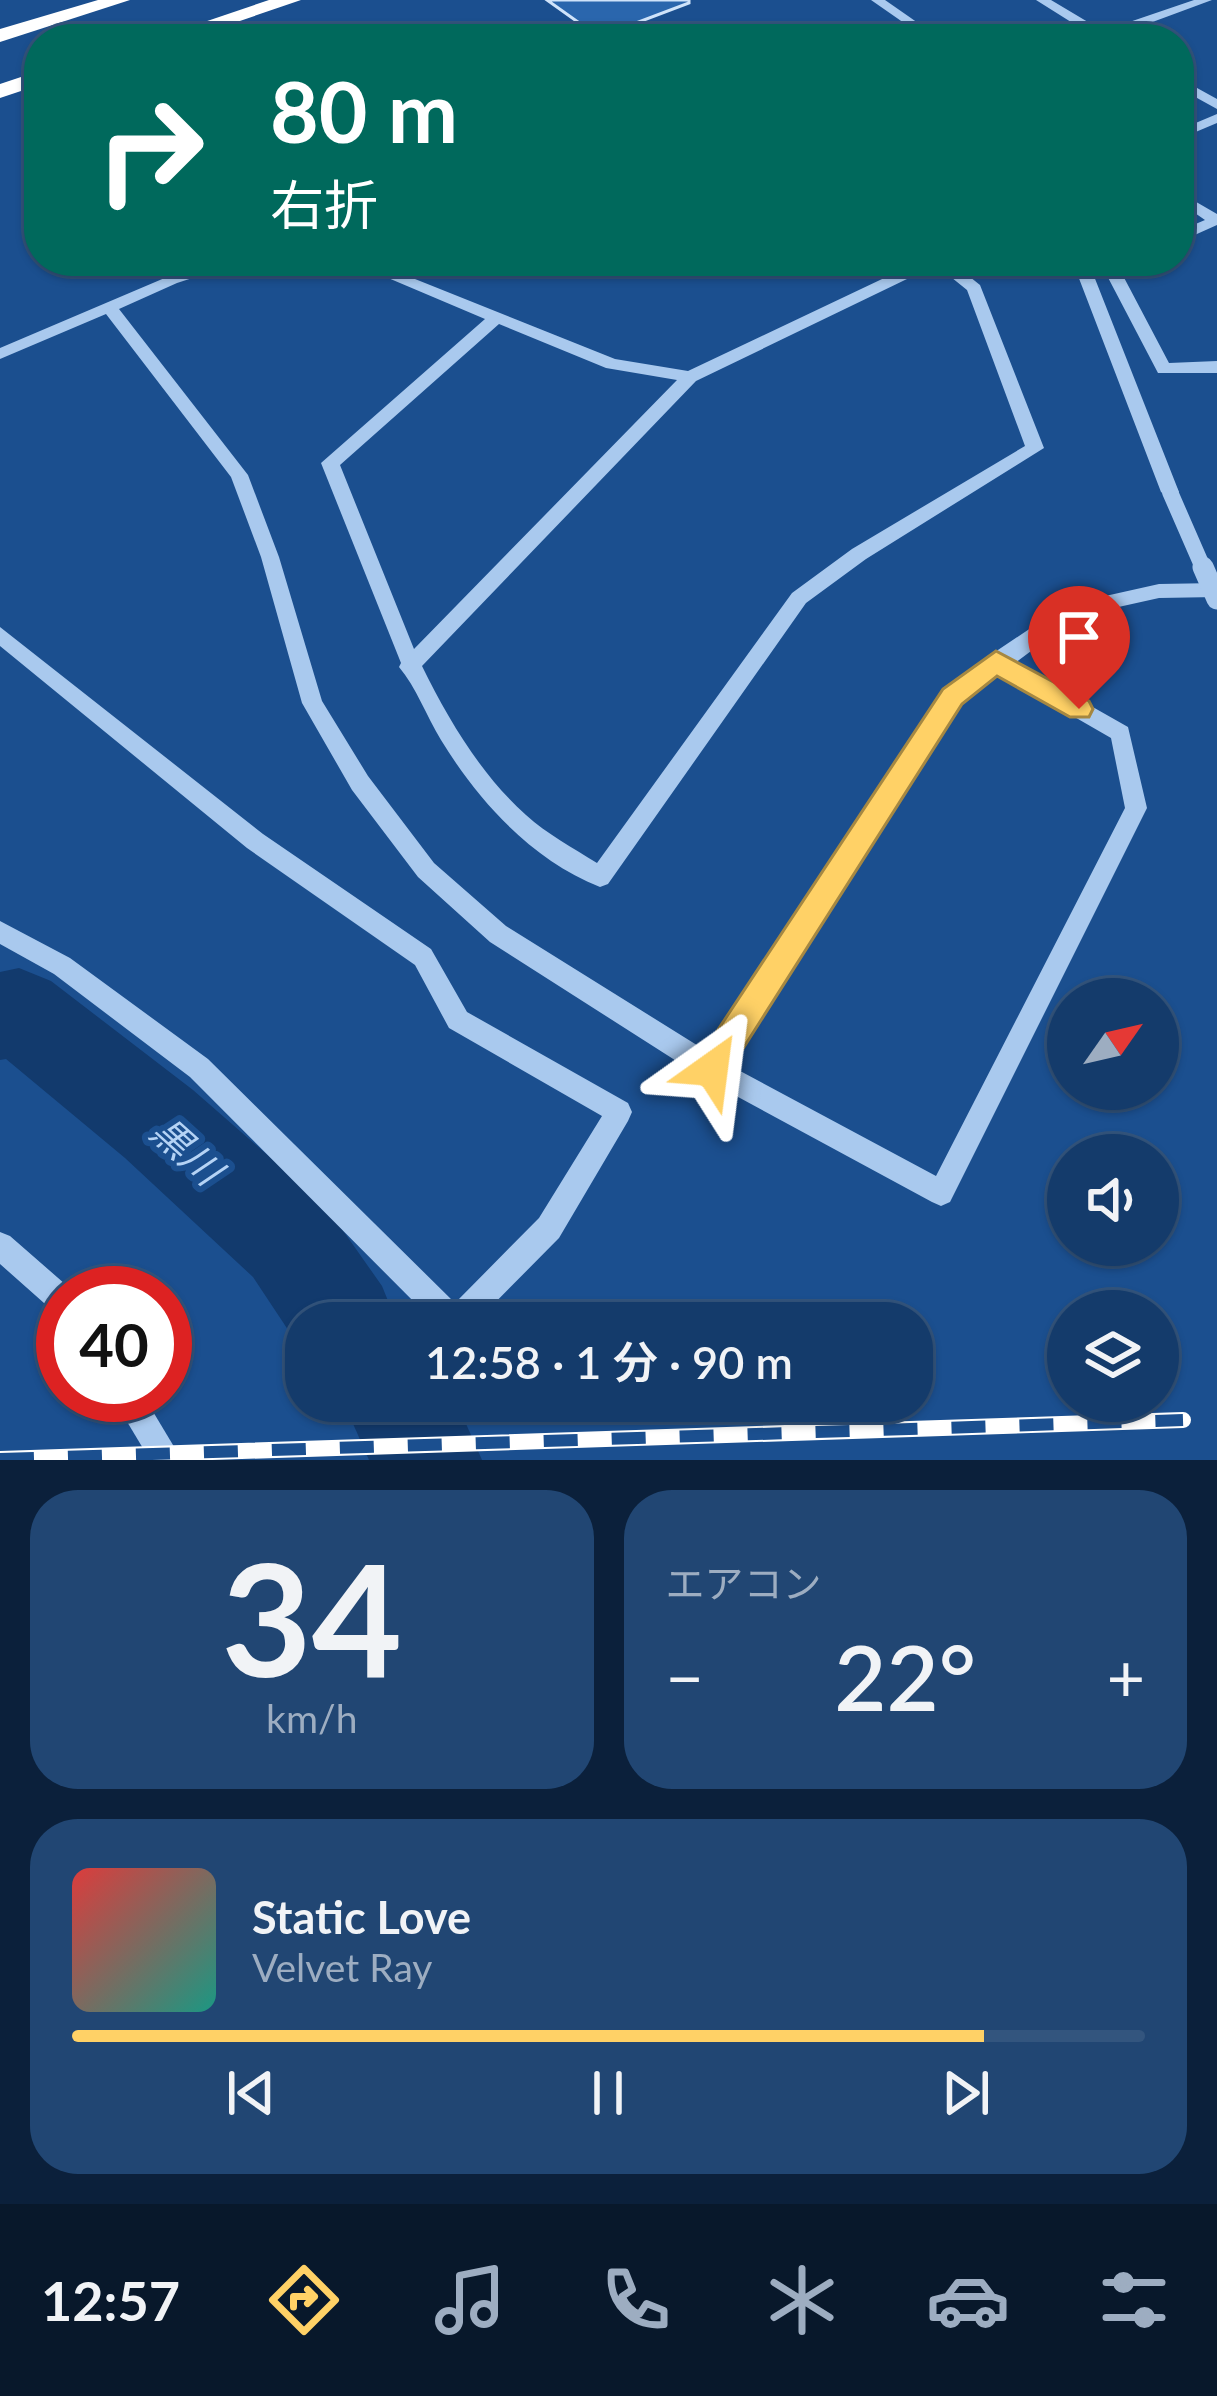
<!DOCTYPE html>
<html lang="ja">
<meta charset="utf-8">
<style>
body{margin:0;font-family:Lato,"Noto Sans JP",sans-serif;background:#214673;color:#f1f3f6;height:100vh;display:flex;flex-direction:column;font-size:45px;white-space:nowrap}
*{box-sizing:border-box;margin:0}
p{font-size:39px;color:#9dadc1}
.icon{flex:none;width:66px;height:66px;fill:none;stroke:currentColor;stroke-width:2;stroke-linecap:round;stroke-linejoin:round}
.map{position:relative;height:1460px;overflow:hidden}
.panel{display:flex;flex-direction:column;gap:30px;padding:30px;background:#0b203b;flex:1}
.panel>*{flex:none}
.top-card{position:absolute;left:24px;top:24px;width:1170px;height:252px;border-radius:48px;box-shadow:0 3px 9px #0004,0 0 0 3px #33557e;background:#00695c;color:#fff;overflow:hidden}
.needle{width:78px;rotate:56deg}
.tools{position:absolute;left:1047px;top:978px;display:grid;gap:24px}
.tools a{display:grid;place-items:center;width:132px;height:132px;border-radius:50%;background:#143b6b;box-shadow:0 3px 9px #0004,0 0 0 3px #33557e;font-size:60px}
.speed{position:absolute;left:36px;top:1266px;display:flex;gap:24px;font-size:60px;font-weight:700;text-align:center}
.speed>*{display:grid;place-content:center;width:156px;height:156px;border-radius:50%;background:#143b6b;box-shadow:0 3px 9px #0004,0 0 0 3px #33557e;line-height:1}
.speed .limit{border:18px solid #d22;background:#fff;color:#111}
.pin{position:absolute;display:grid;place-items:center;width:102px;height:102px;color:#fff;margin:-123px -51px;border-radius:50% 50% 50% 0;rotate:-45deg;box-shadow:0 0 12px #0007}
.pin .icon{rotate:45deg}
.me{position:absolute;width:132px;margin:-66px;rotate:31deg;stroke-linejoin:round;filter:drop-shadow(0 0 9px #0008)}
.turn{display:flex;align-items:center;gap:42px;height:252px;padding:0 48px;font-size:54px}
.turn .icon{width:156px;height:156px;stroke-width:2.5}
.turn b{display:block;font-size:84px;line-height:102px}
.big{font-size:90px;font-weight:600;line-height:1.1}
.panel .tile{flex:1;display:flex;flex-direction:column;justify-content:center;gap:18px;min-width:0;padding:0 42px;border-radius:48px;background:#214673}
.panel .dial{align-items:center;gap:0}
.dial b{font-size:156px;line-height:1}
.song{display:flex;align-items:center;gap:36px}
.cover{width:144px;height:144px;border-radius:18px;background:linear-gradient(135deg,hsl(0 70% 55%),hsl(170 70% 35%))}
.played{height:12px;border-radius:6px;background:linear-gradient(90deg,#ffd166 85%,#33557e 85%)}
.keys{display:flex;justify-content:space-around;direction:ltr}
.heat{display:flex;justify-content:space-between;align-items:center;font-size:66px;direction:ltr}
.panel .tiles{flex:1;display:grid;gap:30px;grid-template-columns:1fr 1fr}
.tile:last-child{grid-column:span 2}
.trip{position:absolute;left:285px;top:1302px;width:648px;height:120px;border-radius:48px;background:#143b6b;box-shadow:0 3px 9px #0004,0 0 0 3px #33557e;font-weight:600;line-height:120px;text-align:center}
.dock{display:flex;height:192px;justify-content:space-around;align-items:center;background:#08182b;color:#9dadc1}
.dock .icon{width:84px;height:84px}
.dock .active{color:#ffd166}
.dock b{font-size:54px;color:#f1f3f6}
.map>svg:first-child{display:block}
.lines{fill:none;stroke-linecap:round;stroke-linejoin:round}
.river{fill:#123a6d;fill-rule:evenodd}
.building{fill:#2a66ad;stroke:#cfe3fa;stroke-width:3}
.minor{fill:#a9c9ee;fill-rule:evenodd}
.highway{fill:#fff;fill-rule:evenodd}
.rail-casing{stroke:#fff;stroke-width:16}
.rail{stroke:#1b4f8f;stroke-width:12;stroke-dasharray:34;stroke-linecap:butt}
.minor-bridge-far1{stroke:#a9c9ee;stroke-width:16}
.minor-bridge{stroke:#a9c9ee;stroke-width:21}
.route{fill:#ffd166;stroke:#a68842;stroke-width:3}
.labels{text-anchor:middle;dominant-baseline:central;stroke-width:12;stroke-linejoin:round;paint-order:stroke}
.near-water-label{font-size:39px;font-style:italic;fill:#b5d3f5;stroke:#1b4f8f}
</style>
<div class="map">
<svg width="1217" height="1460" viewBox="0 0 1217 1460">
<rect width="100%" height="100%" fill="#1b4f8f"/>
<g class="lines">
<!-- river -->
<g class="river">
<path d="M19,968l32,13 142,109 132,115 57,81 15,37h-91v34l-53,-80 -128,-119 -119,-99 -6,1v-88z"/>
<path d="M343,1401h113l26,59h-113z"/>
</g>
</g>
<!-- building -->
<path class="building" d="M547,0h142v3l-90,34z"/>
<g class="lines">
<!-- minor -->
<g class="minor">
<path d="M871,0h14l56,39h-14z"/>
<path d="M1036,0h15l52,31 91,-31h18l-100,37 1,2h-15z"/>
<path d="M1179,78l38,21v10l-38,-21z"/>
<path d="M1217,114v9l-38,16v-9z"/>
<path d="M1179,192l38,22v11l-38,17v-11l26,-11 -26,-18z"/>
<path d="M220,261h25l-68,22 -58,26 129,166 31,82 43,144 46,75 66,87 72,63 202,126 238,-361 43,-35 76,-51 94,-21 58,-1v14l-58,1 -81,18 -63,47 113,64 19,81 -197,394 -9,4 -9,-4 -229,-124 -213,-136 -72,-65 -66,-87 -50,-87 -41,-146 -30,-80 -125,-163 -106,45v-11l167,-71zM1000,674l111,64 14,70 -189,368 -207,-111 231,-362z"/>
<path d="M348,261h22l245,98 73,12 232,-110h30l30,24 64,163 -178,111 -60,44 -198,281 -8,3c-68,-27 -121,-85 -159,-147 -14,-23 -25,-53 -42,-73l2,-4 -80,-200 164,-144zM936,265l31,25 58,156 -173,103 -60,44 -195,270c-24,-15 -50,-29 -71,-48 -45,-40 -78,-96 -104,-149l274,-285zM499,324l107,44 71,12 -263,269 -74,-184z"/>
<path d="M1067,261h18l5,5 89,226 -3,5 -6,2 -9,-7 -86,-224z"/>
<path d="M1113,261h21l-14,9 49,93 48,-2v12h-59l-55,-105z"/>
<path d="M0,627l263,207 168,115 36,63 161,91 4,9 -4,9 -69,117 -84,85h-40l-245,-246 -136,-103 -54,-30v-23l70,37 138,101 247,244 84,-85 63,-102 -153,-88 -34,-63 -168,-117 -247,-202z"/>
<path d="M0,1232l10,4 63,55 -10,2v22l-10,-4 -53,-47z"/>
<path d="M111,1395h32l39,65h-32z"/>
</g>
<!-- highway -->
<g class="highway">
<path d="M98,0h32l-130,42v-13z"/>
<path d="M269,0h32l-114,39h-33z"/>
<path d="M39,71v14l-39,13v-14z"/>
</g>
<!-- rail casing -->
<g class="rail-casing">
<path id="rail" d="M0,1459l1183,-39"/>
</g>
<!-- rail -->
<use href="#rail" class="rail"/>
<!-- minor-bridge-far1 -->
<path class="minor-bridge-far1" d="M1170,492l34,78"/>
<!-- minor-bridge -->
<path class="minor-bridge" d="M1203,567l14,32"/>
</g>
<!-- route -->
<path class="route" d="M996,651l93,50 4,8 -4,8h-19l-73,-41 -35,28 -239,376 -11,5 -12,-5 -4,-11 4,-12 243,-368z"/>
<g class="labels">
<!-- near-water labels -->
<g class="near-water-label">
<text transform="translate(187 1150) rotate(42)">黒川</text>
</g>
</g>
</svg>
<div class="tools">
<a><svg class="needle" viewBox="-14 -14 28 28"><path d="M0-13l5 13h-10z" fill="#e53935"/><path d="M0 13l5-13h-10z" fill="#9dadc1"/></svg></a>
<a><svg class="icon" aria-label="sound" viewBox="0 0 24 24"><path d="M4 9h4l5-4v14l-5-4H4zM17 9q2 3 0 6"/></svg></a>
<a><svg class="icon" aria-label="layers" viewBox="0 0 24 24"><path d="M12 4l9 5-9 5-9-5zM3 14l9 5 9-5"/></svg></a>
</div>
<div class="speed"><div class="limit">40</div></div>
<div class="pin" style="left:1079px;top:709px;background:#d93025"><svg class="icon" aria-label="arrive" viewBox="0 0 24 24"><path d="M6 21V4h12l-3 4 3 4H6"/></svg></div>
<svg class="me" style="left:712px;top:1069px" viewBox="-20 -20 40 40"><path d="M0-17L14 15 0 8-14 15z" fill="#ffd166" stroke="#fff" stroke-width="4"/></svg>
<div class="trip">12:58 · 1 分 · 90 m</div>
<div class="top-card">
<div class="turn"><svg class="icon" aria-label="right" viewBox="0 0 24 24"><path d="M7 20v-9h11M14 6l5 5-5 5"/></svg><div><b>80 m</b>右折</div></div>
</div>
</div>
<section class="panel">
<div class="tiles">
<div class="tile dial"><b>34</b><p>km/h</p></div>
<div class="tile"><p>エアコン</p>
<div class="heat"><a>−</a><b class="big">22°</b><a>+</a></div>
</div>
<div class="tile">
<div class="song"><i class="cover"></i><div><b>Static Love</b><p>Velvet Ray</p></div></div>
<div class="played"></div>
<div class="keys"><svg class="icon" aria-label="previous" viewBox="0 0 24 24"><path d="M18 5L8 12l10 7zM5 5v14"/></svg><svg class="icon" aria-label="pause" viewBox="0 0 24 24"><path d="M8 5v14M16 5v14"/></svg><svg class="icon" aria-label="next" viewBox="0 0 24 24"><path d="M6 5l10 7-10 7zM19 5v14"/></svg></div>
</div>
</div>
</section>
<nav class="dock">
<b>12:57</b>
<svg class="icon active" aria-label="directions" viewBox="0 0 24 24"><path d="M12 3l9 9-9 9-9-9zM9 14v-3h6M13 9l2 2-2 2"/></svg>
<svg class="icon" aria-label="music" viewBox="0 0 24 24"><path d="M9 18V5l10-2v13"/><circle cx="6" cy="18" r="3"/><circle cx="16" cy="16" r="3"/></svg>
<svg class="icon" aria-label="phone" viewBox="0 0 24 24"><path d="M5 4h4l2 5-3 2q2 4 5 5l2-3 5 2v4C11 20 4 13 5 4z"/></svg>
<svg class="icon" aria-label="climate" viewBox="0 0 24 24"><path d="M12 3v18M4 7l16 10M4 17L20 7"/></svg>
<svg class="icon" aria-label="car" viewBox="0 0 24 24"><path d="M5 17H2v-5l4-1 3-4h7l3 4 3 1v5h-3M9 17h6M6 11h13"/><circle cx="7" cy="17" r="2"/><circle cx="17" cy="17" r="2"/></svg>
<svg class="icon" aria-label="filters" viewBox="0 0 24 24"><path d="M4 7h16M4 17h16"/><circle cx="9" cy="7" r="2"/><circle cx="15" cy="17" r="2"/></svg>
</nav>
